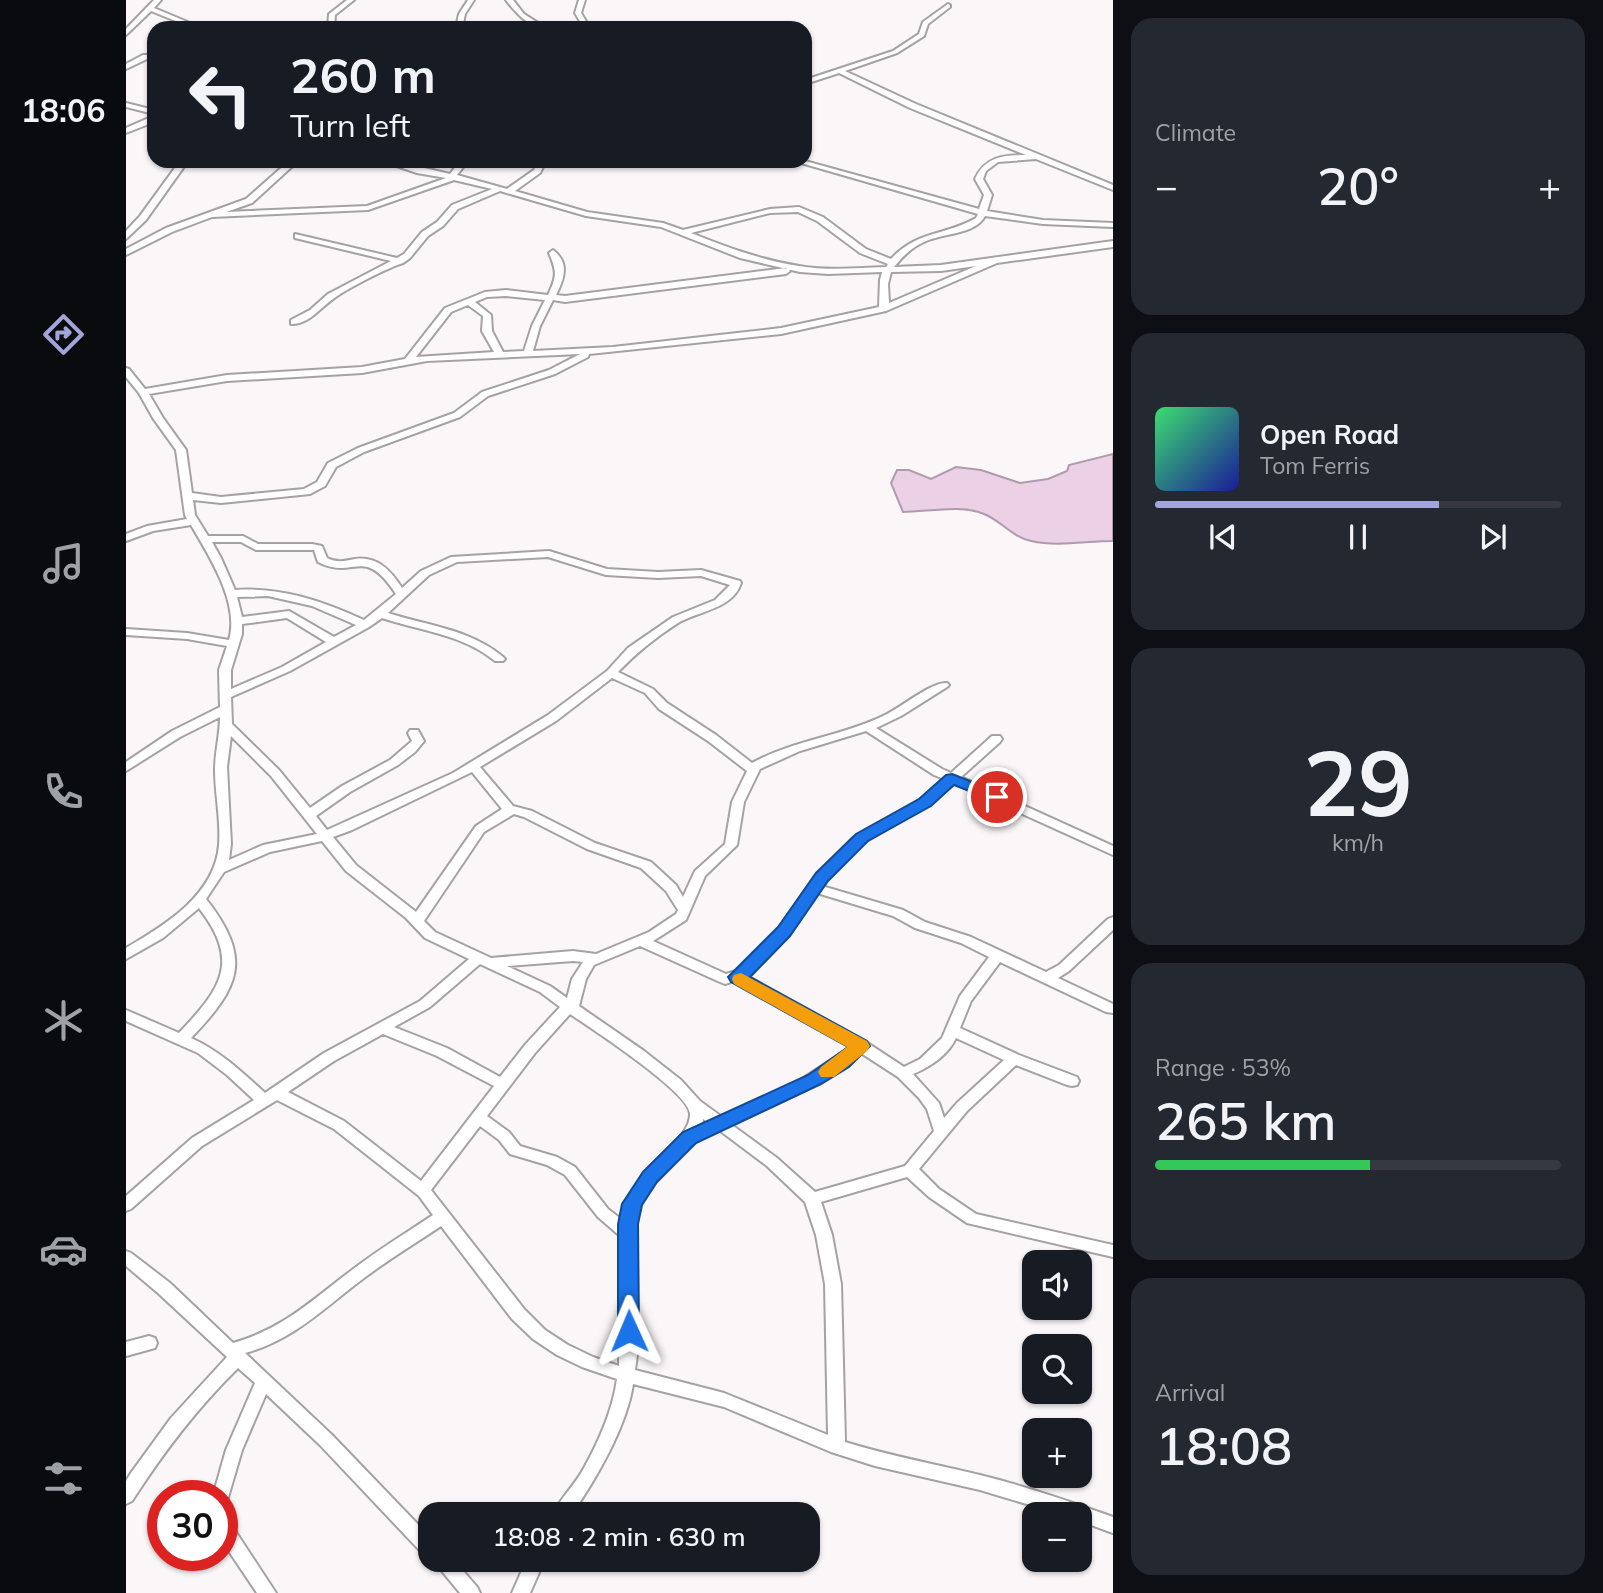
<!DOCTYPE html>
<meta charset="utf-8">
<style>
body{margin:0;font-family:Mulish,sans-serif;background:#242831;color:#f1f3f6;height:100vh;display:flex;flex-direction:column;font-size:26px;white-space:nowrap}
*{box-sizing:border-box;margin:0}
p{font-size:23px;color:#9ea1a6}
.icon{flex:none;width:38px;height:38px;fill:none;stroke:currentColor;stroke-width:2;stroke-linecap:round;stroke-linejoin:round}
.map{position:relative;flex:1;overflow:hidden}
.side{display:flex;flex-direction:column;gap:18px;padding:18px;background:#0d0f14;width:490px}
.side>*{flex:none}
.guide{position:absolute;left:21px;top:21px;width:665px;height:147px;border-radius:21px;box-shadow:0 2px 5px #0004;background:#171b24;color:#f1f3f6;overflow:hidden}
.buttons{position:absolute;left:896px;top:1250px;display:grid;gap:14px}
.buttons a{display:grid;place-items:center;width:70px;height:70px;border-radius:14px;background:#171b24;box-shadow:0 2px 5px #0004;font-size:35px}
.speed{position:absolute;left:21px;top:1480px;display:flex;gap:14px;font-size:35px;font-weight:700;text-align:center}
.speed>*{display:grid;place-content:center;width:91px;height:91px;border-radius:50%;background:#171b24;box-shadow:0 2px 5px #0004;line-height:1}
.speed .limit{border:10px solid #d22;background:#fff;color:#111}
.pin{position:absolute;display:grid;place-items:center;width:60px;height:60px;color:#fff;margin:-30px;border:4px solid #fff;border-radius:50%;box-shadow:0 2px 7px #0007}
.me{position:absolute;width:77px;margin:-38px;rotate:359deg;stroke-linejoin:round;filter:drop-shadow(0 0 5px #0008)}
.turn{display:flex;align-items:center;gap:24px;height:147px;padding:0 28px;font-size:32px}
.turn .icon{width:91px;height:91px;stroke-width:2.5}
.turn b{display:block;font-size:49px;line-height:60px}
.big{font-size:52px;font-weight:600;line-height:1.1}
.side .tile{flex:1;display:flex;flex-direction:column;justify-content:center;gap:10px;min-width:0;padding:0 24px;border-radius:21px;background:#242831}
.side .dial{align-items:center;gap:0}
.dial b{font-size:91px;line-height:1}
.song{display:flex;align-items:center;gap:21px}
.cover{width:84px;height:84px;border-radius:10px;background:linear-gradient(135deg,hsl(140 70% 55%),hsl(240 70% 35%))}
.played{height:7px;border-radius:4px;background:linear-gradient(90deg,#a3a4da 70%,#363941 70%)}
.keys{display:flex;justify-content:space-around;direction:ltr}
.heat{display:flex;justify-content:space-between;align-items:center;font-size:38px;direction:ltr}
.charge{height:10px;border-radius:5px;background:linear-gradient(90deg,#34c759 53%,#363941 0)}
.trip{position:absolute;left:292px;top:1502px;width:402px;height:70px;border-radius:21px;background:#171b24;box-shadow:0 2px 5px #0004;font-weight:600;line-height:70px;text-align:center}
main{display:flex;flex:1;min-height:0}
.menu{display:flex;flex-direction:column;width:126px;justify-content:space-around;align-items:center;background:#090b0e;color:#9ea1a6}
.menu .icon{width:49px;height:49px}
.menu .current{color:#a3a4da}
.menu b{font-size:32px;color:#f1f3f6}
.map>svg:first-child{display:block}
.water{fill:#ebd0e6;stroke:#af9bab;stroke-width:2}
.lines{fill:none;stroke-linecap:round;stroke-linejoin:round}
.minor-casing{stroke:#a6a2a3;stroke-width:4}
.minor{fill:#fff;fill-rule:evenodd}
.route{fill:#1a73e8;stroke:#114b97;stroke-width:2}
.slow{fill:#f59e0b}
</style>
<main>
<nav class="menu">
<b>18:06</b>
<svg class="icon current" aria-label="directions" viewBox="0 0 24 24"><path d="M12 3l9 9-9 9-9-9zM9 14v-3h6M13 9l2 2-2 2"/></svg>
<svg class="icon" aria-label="music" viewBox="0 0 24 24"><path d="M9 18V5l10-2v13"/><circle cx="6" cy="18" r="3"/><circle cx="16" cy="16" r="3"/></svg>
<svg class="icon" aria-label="phone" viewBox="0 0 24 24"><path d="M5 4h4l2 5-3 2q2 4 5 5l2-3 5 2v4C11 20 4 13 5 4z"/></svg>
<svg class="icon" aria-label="climate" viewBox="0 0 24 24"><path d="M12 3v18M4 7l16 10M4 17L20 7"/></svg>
<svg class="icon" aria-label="car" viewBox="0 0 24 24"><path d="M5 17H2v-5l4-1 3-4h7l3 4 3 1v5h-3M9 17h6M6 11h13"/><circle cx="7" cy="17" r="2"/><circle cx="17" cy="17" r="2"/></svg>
<svg class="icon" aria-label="filters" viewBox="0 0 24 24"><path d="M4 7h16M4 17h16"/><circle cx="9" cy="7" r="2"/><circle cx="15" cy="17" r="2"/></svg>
</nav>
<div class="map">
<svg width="987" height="1593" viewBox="0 0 987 1593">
<rect width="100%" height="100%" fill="#fbf6f7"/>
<!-- water -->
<path class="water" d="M987,454v87c-27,0 -55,6 -82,0 -19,-4 -31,-21 -47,-27 -22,-10 -57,-2 -81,-2l-12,-29 6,-13h12l22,9 25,-12 25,3 39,13 28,-4 19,-8 2,-6z"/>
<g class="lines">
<!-- minor casing -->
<g class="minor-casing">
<g id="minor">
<path d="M28,0h7l-7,8 48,20h-9l-42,-17 -25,24v-6z"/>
<path d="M221,0h7l-19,15 -1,13h-6l1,-14z"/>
<path d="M342,0h6l-9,14 -3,14h-6l3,-14z"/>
<path d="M380,0h7l11,14 22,14c-17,0 -30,-15 -40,-28z"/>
<path d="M453,0h6l-4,13 9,15h-6l-9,-15z"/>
<path d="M822,4l2,1v2l-22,17 -4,12 -27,17 -52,18 71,33 197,81v5l-77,-31 -38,3 -12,9 -3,8 9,16 -5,16 56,9 70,3v4l-70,-3 -58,-8c-10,19 -43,17 -61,26 -12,5 -21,14 -30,25l47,-2 172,-24v6l-116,16 -111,48 -105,23 -192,20 -1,3 -33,17 -67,22 -28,21 -96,35 -28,15 -11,19 -15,8 -89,9 -28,-3 2,15 13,21h35l15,8h54l10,2 5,12c10,5 18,3 28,1 23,-3 36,12 47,29l19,-17 30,-14 98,-6 58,18 51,3 43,-2 39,11 1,2c-8,26 -43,28 -63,40 -22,14 -42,30 -60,49l35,17 14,14 49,32 36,28c42,-23 91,-27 133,-48 15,-7 48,-34 62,-32l2,2 -2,2 -46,29 -25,12 66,41 9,4 41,-37h8l2,3 -2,3 -39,35 152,69v9l-159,-72 -25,22 -68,39 -39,42 81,24 22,12 46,15 75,35 13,-7 49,-46 5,-2v13l-44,41 -11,7 55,26v9l-7,-1 -106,-50 -29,39 -11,27 59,27 58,22 2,4 -2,4 -5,1 -5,-1 -51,-20 -49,46 -48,58 20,20 37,25 137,31v12l-146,-34 -38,-26 -22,-20 -86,25 11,33 9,49 4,158c45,14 90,22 135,33 45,11 89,26 133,42v16l-33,-12v-7h-20l-80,-24 -105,-24 -44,-14 -107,-45 -91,-23c-6,42 -37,95 -61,130h-19c8,-17 23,-30 31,-46 15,-27 29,-59 33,-89l-35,-12 -25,-12 -24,-16 -21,-20 -71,-93c-25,17 -52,33 -77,52 -39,29 -70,62 -119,75l87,82 98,102v20l-6,-2 -104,-110 -54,-51 -24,56 -15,51 -5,2v-7h-9l13,-46 29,-67 -17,-15c-41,40 -75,85 -106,133l-6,3v-23l5,-8 40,-55 56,-61 -69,-64 -32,-27v-15l5,2 39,30 63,60c50,-14 79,-43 119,-73 26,-20 54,-37 81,-55l-14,-19 -85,-67 -57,-29 -75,46 -71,63 -5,2v-15l66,-58 62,-38 -27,-25 -29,-22 -72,-32v-11l53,23c42,-44 62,-71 20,-125l-36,30 -37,21v-11c39,-23 89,-53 93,-103 2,-25 -4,-51 -4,-75 0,-18 5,-36 5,-53l-40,20 -54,34v-9l46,-31 48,-24 -1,-37 8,-24 -40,-7 -61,-4v-6l61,4 42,7c11,-37 -20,-84 -38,-115l-38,6 -27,10v-7l21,-8 40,-7 -2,-4 -9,-65 -23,-32 -14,-25 -13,-16v-9l3,1 16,20 82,-14 135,-8 43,-8 40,-51 40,-16 21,-2 42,5c9,-19 9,-23 1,-42l4,-3c17,13 11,29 3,45l9,1 221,-28 4,3 -4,3 -221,28 -12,-2 -13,26 -7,25 80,-4 168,-19 98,-21 1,-27 2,-8 -54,2 -28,-2 -60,-14 -79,-31 -75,-11 -86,-25 -42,18 -15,17 -15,10 -18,22 -7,5c-14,4 -57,26 -70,36 -13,9 -25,26 -42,25v-4l19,-10 18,-16 63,-33 -96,-23v-4l102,24 7,-4 18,-22 15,-10 15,-17 40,-16 -38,-9 -86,30 -156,7 -40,15 -46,23v-6l40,-21 80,-29 43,-38h9l-46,42 -26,9 141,-6 79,-28 -29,-5 -35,-12h12l56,13 10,-13h8l-11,14 50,14 27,-19 4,-9h8l-6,12 -25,18 72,21 76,11 20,7 87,-21 29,-2 24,10 43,32 25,10c27,-29 54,-23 85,-41l2,-4 -184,-53h11l174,48 5,-14 -9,-16c10,-22 28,-24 51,-24l-116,-47 -71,-35 -34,11v-4l88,-29 26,-17 4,-12zM672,212l19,9 43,32 28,11 -2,3c-29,1 -59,4 -87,-1 -38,-6 -73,-19 -108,-33l79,-20zM850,266l-87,37 -1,-19 3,-12 50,-1zM380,296l39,4 -13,26 -8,25 -21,1 -11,-21 -1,-16 -16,-13 12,-5zM342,305l15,11 -1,15 12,21 -78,5 35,-45zM454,354l-31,16 -67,22 -28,21 -96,35 -30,15 -11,19 -13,7 -83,8 -29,-4 -6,-43 -23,-32 -14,-24 78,-13 135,-8 65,-12zM86,542h29l15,8h58l4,12c37,19 45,-18 78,32l-32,26c-42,-19 -82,-33 -129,-30l-14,-32zM422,557l58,18 52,3 43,-2 29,9 -15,15 -42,17 -45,31 -21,23 -59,44 -95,58 -126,57 -11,-14 34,-24 48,-27 17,-13 9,-11 -6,-11h-8l-2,3 4,8 -22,19 -48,26 -32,22 -31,-38 -47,-46 -1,-27 59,-26 79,-44 13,-9c39,13 80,16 113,43h8l2,-2 -2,-2c-33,-28 -75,-31 -115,-44l41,-38 28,-13zM142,596l44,10 44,19 -22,12 -45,-26 -47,6 -5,-20zM161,618l39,24 -44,25 -51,22v-19l11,-36v-10zM486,678l33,15 14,16 49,32 39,30 -15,31 -7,42 -30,27 -12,26 -7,-12 -25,-23 -56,-19 -63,-32 -19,-5 -33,-39 76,-46zM740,731l68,44 10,4 -23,20 -68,39 -36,36 -38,55 -40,41 -13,4 -73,-33 33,-21 19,-44 32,-31 7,-43 16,-33 40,-18zM105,736l40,40 46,58 -54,11 -34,15 2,-16 -4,-77zM346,772l30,37 -26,17 -60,86 -60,-47 -23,-28 19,-7zM388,814l10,3 63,32 54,19 25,23 12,19 -2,4 -27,18 -53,22 -23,-3 -82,7 -56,-26 -11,-11 60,-89zM196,841l24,30 60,47 19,20 44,21 -49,42 -96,52 -59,40c-23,-21 -45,-42 -74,-55 49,-51 62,-79 15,-139l18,-27 46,-20zM691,893l76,23 22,12 46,15 28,14 -29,39 -18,42 -22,21 -16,8 -38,-25 -117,-65 40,-42zM514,946l80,36 5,2 9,-3 117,66 -55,36 -74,34 -22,-16 -19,-21 -37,-29 -65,-45 7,-27 8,-14zM447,961l10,1 -11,17 -5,19 -17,-12 -43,-20zM354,964l60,28 20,15 -35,38 -25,32 -53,-29 -53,-21 36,-20zM444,1014c21,14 117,77 120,99 1,17 -18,32 -29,44 -18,19 -34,35 -40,62l-13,-10 -33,-42 -18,-10 -37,-11 -11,-14 -22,-16 48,-63zM257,1034l54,22 57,30 -73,95 -77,-60 -56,-29 46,-31zM830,1038l48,22 -47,43 -13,15 -5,-15 -26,-29c17,-7 35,-19 43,-36zM735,1053l37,24 21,21 8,11 7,22 -29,35 -90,26 -38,-34 -45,-33 74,-35zM577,1119l6,4 -7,3zM354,1126l19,14 11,14 37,11 18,10 33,42 22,19 -1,130 -26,-9 -25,-12 -23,-15 -21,-21 -93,-119zM593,1130l48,36 38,36 11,33 9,49 3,151 -104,-42 -89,-23 2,-15 -1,-131 3,-20 6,-10 47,-52z"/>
<path d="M17,55h11v4h-7l-21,10v-5z"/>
<path d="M0,103l28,7v4l-28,-7z"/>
<path d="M25,117h3v5l-28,11v-5z"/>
<path d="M54,161h8l-42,59 -20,19v-8l14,-15z"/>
<path d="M23,1336l6,2 2,5 -2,5 -29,8v-14z"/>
<path d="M96,1518l6,2 48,73h-19l-35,-52z"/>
<path d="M306,1559h21l24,28 3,6h-20z"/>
<path d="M401,1559h18l-15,34h-18z"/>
</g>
</g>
<!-- minor -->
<use href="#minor" class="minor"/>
</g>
<!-- route -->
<path class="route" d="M826,774l51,20 2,3 -8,5 -43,-17 -23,21 -63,35 -40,40 -38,55 -40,41 117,64 3,5 -21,21 -28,17 -125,59 -39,39 -15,23 -4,19 1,107 -3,6 -7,3 -8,-3 -3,-6v-107l4,-20 21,-32 40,-40 125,-57 40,-28 -117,-65 -3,-5 50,-50 38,-54 40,-39 63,-35 27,-24z"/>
<!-- slow -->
<path class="slow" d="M615,973l126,68 3,5 -3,5 -33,26h-13l-3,-5 3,-5 26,-20 -113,-63 -2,-5 2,-4z"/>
</svg>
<div class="buttons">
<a><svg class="icon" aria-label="sound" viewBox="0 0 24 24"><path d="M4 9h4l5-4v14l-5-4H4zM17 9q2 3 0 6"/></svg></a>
<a><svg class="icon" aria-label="search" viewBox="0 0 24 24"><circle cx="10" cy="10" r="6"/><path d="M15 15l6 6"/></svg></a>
<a>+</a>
<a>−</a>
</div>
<div class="speed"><div class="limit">30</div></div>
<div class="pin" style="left:871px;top:797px;background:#d93025"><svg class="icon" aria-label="arrive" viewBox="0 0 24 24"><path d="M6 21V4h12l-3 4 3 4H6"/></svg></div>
<svg class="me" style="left:503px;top:1331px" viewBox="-20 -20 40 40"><path d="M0-17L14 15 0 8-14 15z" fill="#1a73e8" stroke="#fff" stroke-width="4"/></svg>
<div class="trip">18:08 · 2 min · 630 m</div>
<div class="guide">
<div class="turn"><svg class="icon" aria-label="left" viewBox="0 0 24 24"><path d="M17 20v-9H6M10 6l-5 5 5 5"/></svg><div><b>260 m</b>Turn left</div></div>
</div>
</div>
<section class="side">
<div class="tile"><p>Climate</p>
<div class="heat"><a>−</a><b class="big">20°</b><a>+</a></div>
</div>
<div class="tile">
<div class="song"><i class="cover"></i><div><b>Open Road</b><p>Tom Ferris</p></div></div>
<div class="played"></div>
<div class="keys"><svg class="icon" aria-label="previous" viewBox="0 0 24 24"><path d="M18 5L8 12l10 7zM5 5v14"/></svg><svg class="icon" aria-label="pause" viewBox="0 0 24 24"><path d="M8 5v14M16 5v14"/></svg><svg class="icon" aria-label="next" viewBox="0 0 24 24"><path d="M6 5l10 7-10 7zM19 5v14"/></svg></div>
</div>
<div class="tile dial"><b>29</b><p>km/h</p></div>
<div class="tile"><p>Range · 53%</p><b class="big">265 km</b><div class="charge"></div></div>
<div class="tile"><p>Arrival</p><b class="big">18:08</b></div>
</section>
</main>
